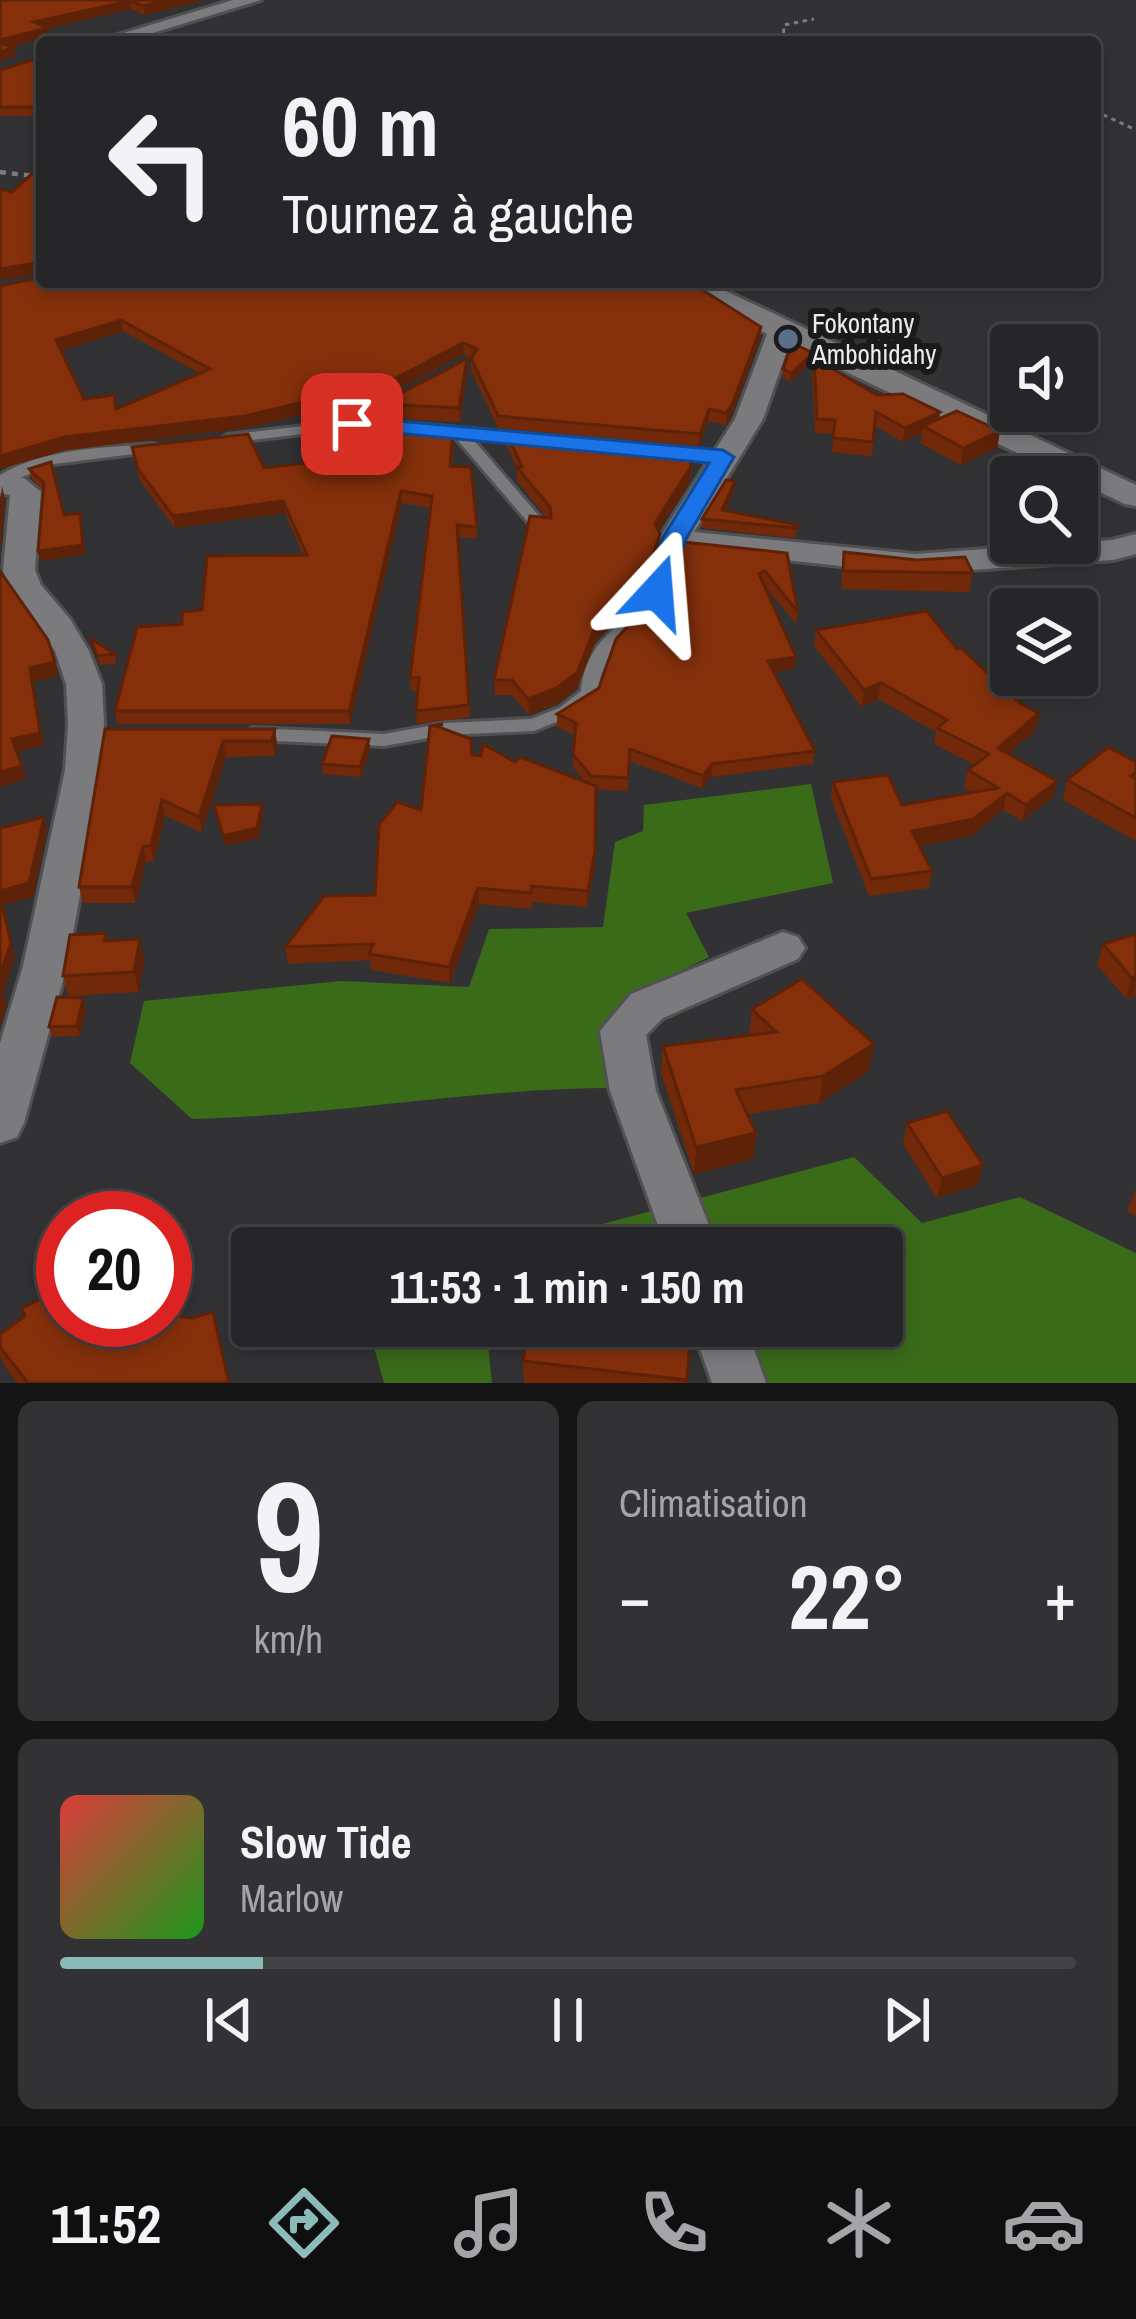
<!DOCTYPE html>
<html lang="fr">
<meta charset="utf-8">
<style>
body{margin:0;font-family:"Archivo Narrow",sans-serif;background:#323234;color:#f1f3f6;height:100vh;display:flex;flex-direction:column;font-size:45px;white-space:nowrap}
*{box-sizing:border-box;margin:0}
p{font-size:39px;color:#a4a5a8}
.icon{flex:none;width:66px;height:66px;fill:none;stroke:currentColor;stroke-width:2;stroke-linecap:round;stroke-linejoin:round}
.map{position:relative;height:1383px;overflow:hidden}
.panel{display:flex;flex-direction:column;gap:18px;padding:18px;background:#151516;flex:1}
.panel>*{flex:none}
.banner{position:absolute;left:36px;top:36px;width:1065px;height:252px;border-radius:12px;box-shadow:0 6px 18px #0003,0 0 0 3px #424345;background:#262628;color:#f1f3f6;overflow:hidden}
.buttons{position:absolute;left:990px;top:324px;display:grid;gap:24px}
.buttons a{display:grid;place-items:center;width:108px;height:108px;border-radius:12px;background:#262628;box-shadow:0 6px 18px #0003,0 0 0 3px #424345;font-size:60px}
.speed{position:absolute;left:36px;top:1191px;display:flex;gap:24px;font-size:60px;font-weight:700;text-align:center}
.speed>*{display:grid;place-content:center;width:156px;height:156px;border-radius:50%;background:#262628;box-shadow:0 6px 18px #0003,0 0 0 3px #424345;line-height:1}
.speed .limit{border:18px solid #d22;background:#fff;color:#111}
.pin{position:absolute;display:grid;place-items:center;width:102px;height:102px;color:#fff;margin:-51px;border-radius:24px;box-shadow:0 6px 18px #0006}
.me{position:absolute;width:132px;margin:-66px;rotate:19deg;stroke-linejoin:round;filter:drop-shadow(0 0 9px #0008)}
.turn{display:flex;align-items:center;gap:42px;height:252px;padding:0 48px;font-size:54px}
.turn .icon{width:156px;height:156px;stroke-width:2.5}
.turn b{display:block;font-size:84px;line-height:102px}
.big{font-size:90px;font-weight:800;line-height:1.1}
.panel .tile{flex:1;display:flex;flex-direction:column;justify-content:center;gap:18px;min-width:0;padding:0 42px;border-radius:18px;background:#323234}
.panel .dial{align-items:center;gap:0}
.dial b{font-size:156px;line-height:1}
.song{display:flex;align-items:center;gap:36px}
.cover{width:144px;height:144px;border-radius:18px;background:linear-gradient(135deg,hsl(0 70% 55%),hsl(120 70% 35%))}
.played{height:12px;border-radius:6px;background:linear-gradient(90deg,#8bbbb9 20%,#424345 20%)}
.keys{display:flex;justify-content:space-around;direction:ltr}
.heat{display:flex;justify-content:space-between;align-items:center;font-size:66px;direction:ltr}
.panel .tiles{flex:1;display:grid;gap:18px;grid-template-columns:1fr 1fr}
.tile:last-child{grid-column:span 2}
.trip{position:absolute;left:231px;top:1227px;width:672px;height:120px;border-radius:12px;background:#262628;box-shadow:0 6px 18px #0003,0 0 0 3px #424345;font-weight:800;line-height:120px;text-align:center}
.dock{display:flex;height:192px;justify-content:space-around;align-items:center;background:#0f0f10;color:#a4a5a8}
.dock .icon{width:84px;height:84px}
.dock .active{color:#8bbbb9}
.dock b{font-size:54px;color:#f1f3f6}
.map>svg:first-child{display:block}
.forest{fill:#3a6b19}
.lines{fill:none;stroke-linecap:round;stroke-linejoin:round}
.service-casing{stroke:#515153;stroke-width:6}
.minor-casing{stroke:#515153;stroke-width:6}
.path-far1{stroke:#7d7d80;stroke-width:3;stroke-dasharray:4.5 4.5;stroke-linecap:butt}
.path{stroke:#7d7d80;stroke-width:4.5;stroke-dasharray:6 6;stroke-linecap:butt}
.service{fill:#7b7b7e;fill-rule:evenodd}
.minor{fill:#7b7b7e;fill-rule:evenodd}
.wall{fill:#722909;fill-rule:evenodd}
.shaded-wall{fill:#5d2208}
.building{fill:#85300b;stroke:#5d2208;stroke-width:3;fill-rule:evenodd}
.route{fill:#1a73e8;stroke:#114b97;stroke-width:3}
.service-dot{fill:#5c6f8a;stroke:#1a1a1b;stroke-width:4.5}
.labels{text-anchor:middle;dominant-baseline:central;stroke-width:12;stroke-linejoin:round;paint-order:stroke}
.far-poi-label{font-size:27px;fill:#ececee;stroke:#1a1a1b;text-anchor:start}
</style>
<div class="map">
<svg width="1136" height="1383" viewBox="0 0 1136 1383">
<rect width="100%" height="100%" fill="#323235"/>
<!-- forest -->
<g class="forest">
<path d="M811,784l22,99 -147,30 23,44 -82,40 -14,91c-141,0 -280,28 -421,31l-62,-56 14,-62 197,-20 128,6 20,-58 114,-2 12,-85 28,-11 1,-26z"/>
<path d="M854,1157l68,66 98,-26 116,56v130h-413l-9,-57h168v-78h-283l-4,-22z"/>
<path d="M368,1326h118l6,57h-108z"/>
</g>
<g class="lines">
<!-- service casing -->
<g class="service-casing">
<g id="service">
<path d="M398,394l7,4 -2,3 -49,27 -127,15 -7,-4 7,-4 120,-14z"/>
<path d="M394,422l139,13 2,3 -7,4 -57,-5 75,87 -8,5 -6,-2 -78,-91 -65,-7 -2,-3z"/>
<path d="M152,444l5,1v6l-103,13 -54,22v-11c45,-27 101,-27 152,-31z"/>
<path d="M674,535l8,5 -15,48 -16,21 -39,40 -11,26 -5,22 -25,19 -37,15 -89,4 -61,11 -132,-6 -9,-6 9,-6 132,6 61,-11 86,-4 28,-11 22,-17c7,-60 46,-61 70,-104 8,-14 11,-32 15,-47z"/>
</g>
</g>
<!-- minor casing -->
<g class="minor-casing">
<g id="minor">
<path d="M233,0h28l-138,42h-29z"/>
<path d="M676,282h31l429,203v21l-11,-2 -336,-159 -26,74 -69,113 221,22 197,-14 24,-6v20l-23,6 -198,14 -252,-27 -5,-7 77,-121 32,-85z"/>
<path d="M0,475l24,3 17,14 -6,78 6,15 29,34 19,32 13,33 2,40 -1,46 -36,196 -43,157 -7,14 -17,6v-100l23,-77 42,-196 3,-46 -2,-40 -11,-33 -47,-63 -5,-18 7,-75 -10,-2z"/>
<path d="M783,932l15,5 7,11 -7,11 -135,59 -17,17 10,56 62,157h-52l-56,-157 -10,-60 31,-37z"/>
<path d="M692,1326h54l20,57h-54z"/>
</g>
</g>
<!-- path-far1 -->
<g class="path-far1">
<path d="M783,42l1,-17 30,-6"/>
<path d="M1095,111l41,19"/>
</g>
<!-- path -->
<path class="path" d="M0,172l42,5"/>
<!-- service -->
<use href="#service" class="service"/>
<!-- minor -->
<use href="#minor" class="minor"/>
</g>
<!-- wall -->
<g class="wall">
<path d="M0,0h205l-60,15 -14,-6 -83,19 1,9 -38,9 3,1 1,9 -15,5z"/>
<path d="M42,57v59h-42v-46z"/>
<path d="M0,286l761,41 -1,12 -29,78 -5,8 -18,-4 -9,25 -201,-18 -27,-58v-12l-7,-4 -117,62 -29,3 -10,-6 -61,15 -180,22zM123,331l76,42 -82,35 -33,-9 -23,-48z"/>
<path d="M814,358l63,37 63,17 -1,7 61,12 -3,17 -36,17 -41,-22 2,-10 -19,9 -28,-16 -3,30 -40,-4 2,-18 -19,-1 -3,-61z"/>
<path d="M812,361l-22,21 -8,-5 1,-8z"/>
<path d="M467,372l-7,50 -79,-4 -1,-14z"/>
<path d="M506,432l187,31 -4,20 -31,48 1,18 -12,36 -51,56 -19,47 -20,16 -28,11 -17,-20h-17l-1,-15 53,-162 -30,-37 -1,-14 -9,-21z"/>
<path d="M454,442l-2,24 25,61v12l-19,-2 12,180 -54,7 2,-33h-7l-1,-13 21,-170 -29,-5 -52,221h-233l-2,-13 67,-87 20,-14 101,-55 -18,-42 -110,15 -35,-47 -8,-34 132,21 69,-8z"/>
<path d="M51,462l13,53 18,7 3,32 -45,7 -2,-10 5,-61 -12,-12 -2,-9z"/>
<path d="M734,490l-9,21 73,14 -3,13 -93,-10v-9z"/>
<path d="M844,552l129,21 -4,19 -128,-3z"/>
<path d="M787,553l11,59 -2,12 -33,-41 32,86 -21,3 41,79 -2,13 -102,13 -9,11 -73,-27 -1,30 -32,-2 -1,78 -8,40 -55,-5 -1,7 -52,-5 -29,79 -79,-13 -1,-10 -82,4 -3,-17 90,-52 46,-85 22,-86v4l29,27 43,7 70,20 -12,-15 1,-32 -17,-8v-13l42,-26z"/>
<path d="M816,630l141,19 64,55 18,9 -3,17 -28,23 49,28 -4,16 -31,24 -19,-11 -32,26 -51,10 12,25 -3,17 -60,8 -38,-98 2,-16 69,23 72,-12 -10,-6 4,-17 7,-5 -41,-21 2,-12 -58,-33 -16,8 -48,-61z"/>
<path d="M91,639l24,15 1,10 -16,1z"/>
<path d="M105,729h170l2,16 -2,11 -49,1 -24,75 -37,-16 -11,45 -8,1 -10,41h-53l-4,-16z"/>
<path d="M370,749l-9,28 -38,-3 -1,-10z"/>
<path d="M1136,762v79l-73,-41 4,-20z"/>
<path d="M106,933l2,8 36,18 -5,33 -71,4 -5,-20z"/>
<path d="M1136,934v62l-10,2 -29,-33 6,-21z"/>
<path d="M86,1009l-6,27 -28,1 -3,-10z"/>
<path d="M752,1009l117,62 -50,32 -71,11 8,19 -3,26 -59,15 -33,-101 2,-27 86,-11z"/>
<path d="M907,1123l71,62 -41,13 -34,-54z"/>
<path d="M1136,1189v27l-9,-5z"/>
<path d="M63,1320l166,63h-212l-12,-16 -5,-12v-21z"/>
<path d="M691,1326l-4,57h-163l-1,-22z"/>
</g>
<!-- shaded-wall -->
<g class="shaded-wall">
<path d="M169,0h36l-60,15 -2,-9z"/>
<path d="M130,1l1,8 -83,19 1,9 -49,12v-9l34,-18z"/>
<path d="M14,47l1,9 -15,5v-9z"/>
<path d="M42,262v11l-42,7v-11z"/>
<path d="M121,320l2,11 -65,21 -2,-12z"/>
<path d="M761,327l-1,12 -29,78 -5,8v-12z"/>
<path d="M463,343l1,11 -117,62 -29,3 -1,-12z"/>
<path d="M813,353l-1,8 -22,21 1,-9z"/>
<path d="M467,359v13l-7,50 -1,-14z"/>
<path d="M307,401l1,12 -61,15 -180,22 -67,19v-13l65,-19z"/>
<path d="M709,409l-1,12 -9,25 1,-12z"/>
<path d="M940,412l-2,13 -15,1 -1,7 -19,9 2,-14z"/>
<path d="M1000,431l-3,17 -36,17 2,-17z"/>
<path d="M694,449l-5,34 -35,55 1,-15z"/>
<path d="M735,481l-1,9 -13,29 1,-9z"/>
<path d="M2,486l3,13 -5,55v-45z"/>
<path d="M401,491l1,12 -52,221 -1,-13z"/>
<path d="M283,501l2,12 -110,15 -2,-12z"/>
<path d="M80,513l5,41 -45,7 -2,-10z"/>
<path d="M660,534l-1,15 -12,36 -51,56 -19,47 -20,16 -28,11 -1,-16 68,-74z"/>
<path d="M796,657l-1,12 -28,4 1,-12z"/>
<path d="M55,662l3,14 -24,6 10,64 -29,6 -3,-13 18,-71z"/>
<path d="M881,683l-3,16 -16,8 2,-17z"/>
<path d="M1039,713l-3,17 -41,35 3,-17z"/>
<path d="M275,729l2,16 -2,11 -3,-15z"/>
<path d="M369,739l1,10 -9,28 -1,-10z"/>
<path d="M223,741l3,16 -24,75 -3,-15z"/>
<path d="M712,764l-1,13 -9,11 1,-12z"/>
<path d="M22,766l4,13 -26,8v-15z"/>
<path d="M1057,781l-4,16 -31,24 4,-16z"/>
<path d="M1007,793l-4,17 -32,26 -62,12 3,-17z"/>
<path d="M162,800l3,16 -11,45 -3,-15z"/>
<path d="M262,804l1,10 -4,24 -34,8 -2,-10z"/>
<path d="M44,817l3,14 -14,66 -30,8 12,52 -12,36 4,12 -7,22v-136z"/>
<path d="M143,846l3,16 -10,41 -4,-16z"/>
<path d="M595,851v16l-8,40 1,-16z"/>
<path d="M478,888l1,16 -29,79 -1,-16z"/>
<path d="M140,939l4,20 -5,33 -5,-20z"/>
<path d="M1136,977l-1,18 -9,3 6,-20z"/>
<path d="M83,998l3,11 -6,27 -3,-10z"/>
<path d="M874,1044l-5,27 -50,32 4,-27z"/>
<path d="M756,1133l-3,26 -59,15 2,-27z"/>
<path d="M983,1165l-5,20 -41,13 5,-20z"/>
</g>
<!-- building -->
<g class="building">
<path d="M0,0h169l-26,6 -13,-5 -96,21 14,6 -48,12z"/>
<path d="M0,43l14,4 -14,5z"/>
<path d="M42,57v50h-42v-37z"/>
<path d="M37,169h5v93l-42,7v-80l12,3z"/>
<path d="M42,277v5h447l4,2 4,-2h193l71,45 -29,78 -6,8 -17,-4 -9,25 -202,-18 -27,-58 6,-9 -14,-6 -117,61 -29,3 -10,-6 -62,15 -180,21 -65,19v-170zM121,320l36,20 53,29 -94,40 -2,-14 -30,4 -28,-59z"/>
<path d="M792,343l21,10 -22,20 -8,-4z"/>
<path d="M814,358l63,37 26,-1 37,18 -35,16 -29,-16 -3,30 -40,-4 2,-18 -18,-1z"/>
<path d="M467,359l-8,49 -79,-4z"/>
<path d="M957,411l43,20 -37,17 -40,-22z"/>
<path d="M350,421l103,10 -3,35 21,1 6,60 -20,-2 12,180 -53,6 3,-33h-9l22,-182 -31,-5 -52,220h-234l22,-84 45,-3v-12l20,-2 5,-54 100,-1 -24,-54 -110,15 -35,-47 -6,-22 116,-13 16,34 69,-8 -3,-36z"/>
<path d="M506,432l188,17 -4,19 -35,55 5,11 -12,36 -52,55 -19,48 -20,15 -29,11 -16,-19h-18l36,-164 21,2 -1,-11 -34,-41 6,1z"/>
<path d="M51,462l13,53 16,-2 3,32 -45,6 6,-68 -15,-14z"/>
<path d="M726,480l9,1 -13,29 76,15 -2,3 -94,-9z"/>
<path d="M683,542l104,11 11,59 -33,-41 -6,3 37,83 -28,4 47,90 -103,13 -9,12 -73,-27 -2,29 -37,-2 -18,-22 3,-31 -19,-9 42,-26 17,-49 55,-60z"/>
<path d="M844,552l73,8 48,-3 8,16 -130,-2z"/>
<path d="M0,571l48,69 7,22 -25,6 10,65 -28,6 10,27 -22,6z"/>
<path d="M927,611l30,38 4,-1 60,56 18,9 -41,35 59,33 -31,24 -19,-12 -33,26 -62,12 20,40 -61,8 -38,-97 55,-7 14,30 96,-17 -30,-18 21,-16 -52,-26 10,-8 -66,-37 -17,7 -48,-60z"/>
<path d="M91,639l24,15 -18,2z"/>
<path d="M443,724l-7,2 35,13 1,16 9,1 2,-12 32,18 5,-5 76,29 -1,65 -7,40 -56,-5 -1,7 -53,-5 -29,79 -80,-13 4,-10 -88,3 39,-51 51,-1 4,-70 18,-23 24,8 9,-84z"/>
<path d="M105,729h170l-3,12h-49l-24,76 -37,-17 -11,46h-8l-11,41h-53z"/>
<path d="M332,736l37,3 -9,28 -38,-3z"/>
<path d="M1108,747l28,15v10l-5,4 5,3v39l-69,-38z"/>
<path d="M262,804l-5,24 -34,8 -9,-31z"/>
<path d="M44,817l-15,66 -29,8v-63z"/>
<path d="M0,895l11,48 -11,32z"/>
<path d="M106,933l-2,8 36,-2 -6,33 -71,4 7,-41z"/>
<path d="M1136,934v43l-4,1 -29,-34z"/>
<path d="M802,979l72,65 -51,32 -87,14 20,43 -60,14 -33,-101 113,-14 -24,-23z"/>
<path d="M57,997l26,1 -6,28 -28,1z"/>
<path d="M947,1111l36,54 -41,13 -35,-55z"/>
<path d="M58,1291l5,9v20h102v-5l27,3 21,-6 16,71h-201l-28,-36v-13l25,-18 -3,-8z"/>
<path d="M529,1326h162l-4,54 -164,-19z"/>
</g>
<!-- route -->
<path class="route" d="M352,417l371,33 11,7 -48,82 -17,53 -12,8 -13,-8 18,-53 47,-76 -365,-35 -3,-4z"/>
<!-- markers -->
<circle class="service-dot" cx="788" cy="339" r="12"/>
<g class="labels">
<!-- far-poi labels -->
<g class="far-poi-label">
<text x="812" y="323">Fokontany<tspan x="812" dy="31">Ambohidahy</tspan></text>
</g>
</g>
</svg>
<div class="buttons">
<a><svg class="icon" aria-label="sound" viewBox="0 0 24 24"><path d="M4 9h4l5-4v14l-5-4H4zM17 9q2 3 0 6"/></svg></a>
<a><svg class="icon" aria-label="search" viewBox="0 0 24 24"><circle cx="10" cy="10" r="6"/><path d="M15 15l6 6"/></svg></a>
<a><svg class="icon" aria-label="layers" viewBox="0 0 24 24"><path d="M12 4l9 5-9 5-9-5zM3 14l9 5 9-5"/></svg></a>
</div>
<div class="speed"><div class="limit">20</div></div>
<div class="pin" style="left:352px;top:424px;background:#d93025"><svg class="icon" aria-label="arrive" viewBox="0 0 24 24"><path d="M6 21V4h12l-3 4 3 4H6"/></svg></div>
<svg class="me" style="left:657px;top:592px" viewBox="-20 -20 40 40"><path d="M0-17L14 15 0 8-14 15z" fill="#1a73e8" stroke="#fff" stroke-width="4"/></svg>
<div class="trip">11:53 · 1 min · 150 m</div>
<div class="banner">
<div class="turn"><svg class="icon" aria-label="left" viewBox="0 0 24 24"><path d="M17 20v-9H6M10 6l-5 5 5 5"/></svg><div><b>60 m</b>Tournez à gauche</div></div>
</div>
</div>
<section class="panel">
<div class="tiles">
<div class="tile dial"><b>9</b><p>km/h</p></div>
<div class="tile"><p>Climatisation</p>
<div class="heat"><a>−</a><b class="big">22°</b><a>+</a></div>
</div>
<div class="tile">
<div class="song"><i class="cover"></i><div><b>Slow Tide</b><p>Marlow</p></div></div>
<div class="played"></div>
<div class="keys"><svg class="icon" aria-label="previous" viewBox="0 0 24 24"><path d="M18 5L8 12l10 7zM5 5v14"/></svg><svg class="icon" aria-label="pause" viewBox="0 0 24 24"><path d="M8 5v14M16 5v14"/></svg><svg class="icon" aria-label="next" viewBox="0 0 24 24"><path d="M6 5l10 7-10 7zM19 5v14"/></svg></div>
</div>
</div>
</section>
<nav class="dock">
<b>11:52</b>
<svg class="icon active" aria-label="directions" viewBox="0 0 24 24"><path d="M12 3l9 9-9 9-9-9zM9 14v-3h6M13 9l2 2-2 2"/></svg>
<svg class="icon" aria-label="music" viewBox="0 0 24 24"><path d="M9 18V5l10-2v13"/><circle cx="6" cy="18" r="3"/><circle cx="16" cy="16" r="3"/></svg>
<svg class="icon" aria-label="phone" viewBox="0 0 24 24"><path d="M5 4h4l2 5-3 2q2 4 5 5l2-3 5 2v4C11 20 4 13 5 4z"/></svg>
<svg class="icon" aria-label="climate" viewBox="0 0 24 24"><path d="M12 3v18M4 7l16 10M4 17L20 7"/></svg>
<svg class="icon" aria-label="car" viewBox="0 0 24 24"><path d="M5 17H2v-5l4-1 3-4h7l3 4 3 1v5h-3M9 17h6M6 11h13"/><circle cx="7" cy="17" r="2"/><circle cx="17" cy="17" r="2"/></svg>
</nav>
